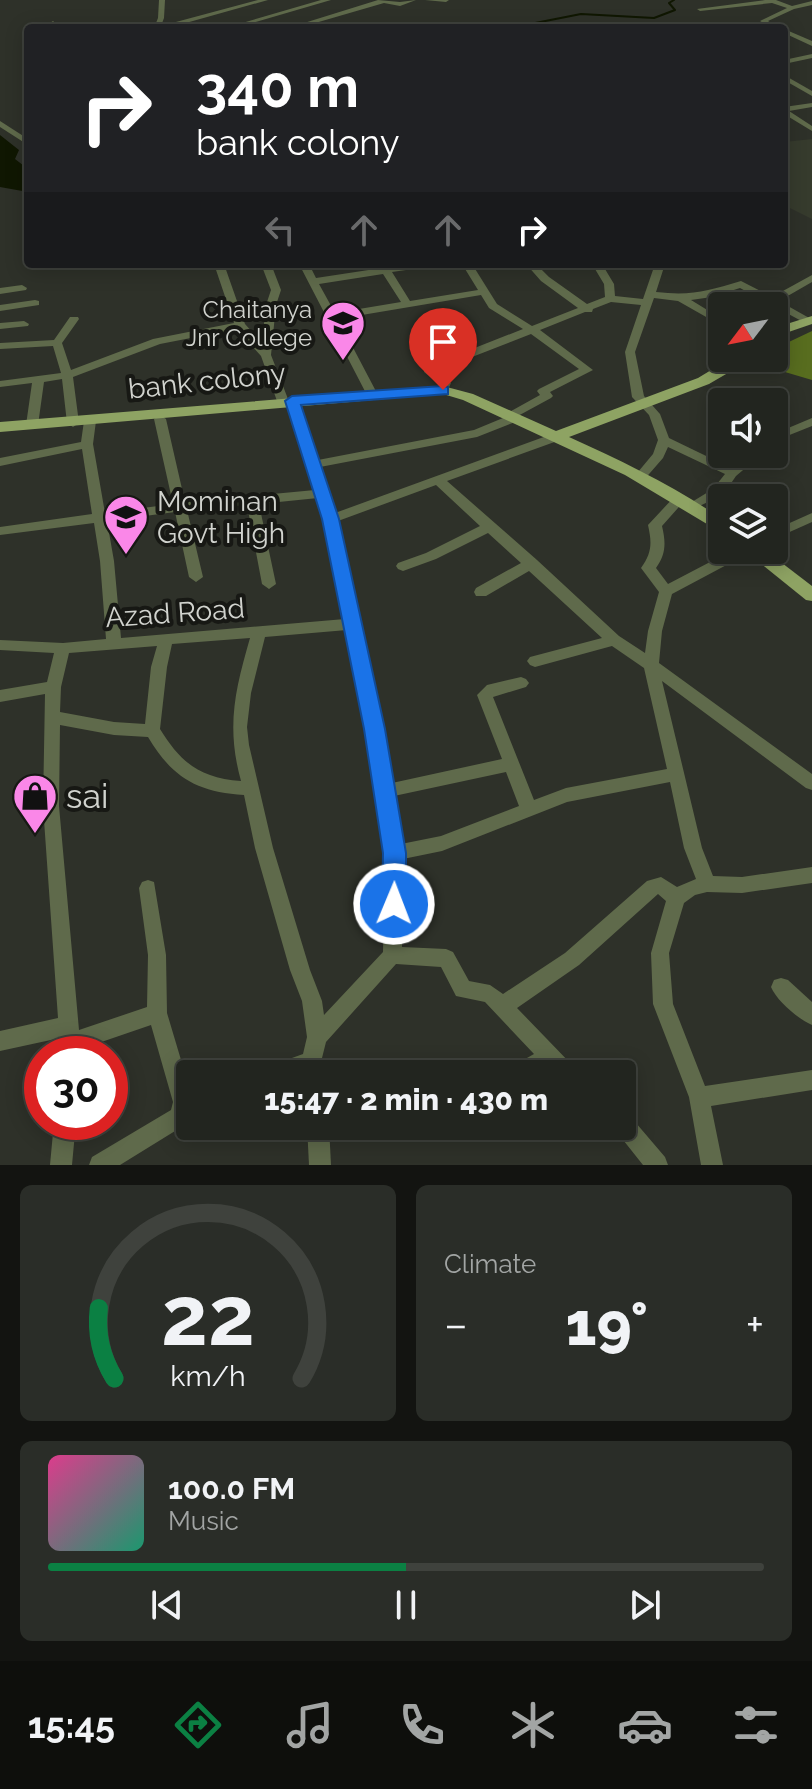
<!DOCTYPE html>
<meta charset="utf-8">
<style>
body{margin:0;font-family:Raleway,sans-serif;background:#2a2d28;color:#f1f3f6;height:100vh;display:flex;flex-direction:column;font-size:30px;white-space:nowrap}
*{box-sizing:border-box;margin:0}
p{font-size:26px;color:#a2a5a4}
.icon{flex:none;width:44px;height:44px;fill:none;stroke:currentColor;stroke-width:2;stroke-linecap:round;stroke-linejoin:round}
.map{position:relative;height:1165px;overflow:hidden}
.sheet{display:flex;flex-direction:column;gap:20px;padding:20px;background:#131411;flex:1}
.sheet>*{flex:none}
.hud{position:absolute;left:24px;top:24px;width:764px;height:244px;border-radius:8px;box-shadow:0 4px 20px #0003,0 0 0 2px #3f423d;background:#202124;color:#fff;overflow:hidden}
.needle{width:52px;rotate:238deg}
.fabs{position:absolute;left:708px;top:292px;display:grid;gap:16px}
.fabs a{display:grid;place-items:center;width:80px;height:80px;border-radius:8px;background:#22251f;box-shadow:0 4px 20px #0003,0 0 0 2px #3f423d;font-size:40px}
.speed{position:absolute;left:24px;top:1036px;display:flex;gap:16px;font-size:40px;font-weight:700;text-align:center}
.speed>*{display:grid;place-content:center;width:104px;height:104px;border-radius:50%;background:#22251f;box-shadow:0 4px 20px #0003,0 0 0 2px #3f423d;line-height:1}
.speed .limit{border:12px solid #d22;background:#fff;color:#111}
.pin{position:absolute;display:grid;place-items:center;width:68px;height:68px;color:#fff;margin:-82px -34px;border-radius:50% 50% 50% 0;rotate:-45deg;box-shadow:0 0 8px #0007}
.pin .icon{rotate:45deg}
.me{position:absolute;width:88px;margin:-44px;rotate:1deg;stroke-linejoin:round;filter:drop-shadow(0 0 6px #0008)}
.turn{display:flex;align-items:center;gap:28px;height:168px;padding:0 40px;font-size:36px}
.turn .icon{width:104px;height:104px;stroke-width:2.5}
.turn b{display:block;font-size:56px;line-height:68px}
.lanes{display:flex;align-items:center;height:76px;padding:0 40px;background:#0003;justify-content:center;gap:40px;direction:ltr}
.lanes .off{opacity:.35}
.big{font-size:60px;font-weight:800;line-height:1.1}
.sheet .tile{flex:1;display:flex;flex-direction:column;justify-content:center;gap:12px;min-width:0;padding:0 28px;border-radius:12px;background:#2a2d28}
.sheet .dial{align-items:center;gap:0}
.dial svg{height:208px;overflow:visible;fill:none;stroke:#3f423d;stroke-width:7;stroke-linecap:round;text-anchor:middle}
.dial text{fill:#f1f3f6;stroke:none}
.song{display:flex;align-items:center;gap:24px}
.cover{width:96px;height:96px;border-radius:12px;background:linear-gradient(135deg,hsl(330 70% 55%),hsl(160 70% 35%))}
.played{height:8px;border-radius:4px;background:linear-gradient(90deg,#0b8043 50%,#3f423d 50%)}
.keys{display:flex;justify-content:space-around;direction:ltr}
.heat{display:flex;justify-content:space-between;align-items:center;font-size:44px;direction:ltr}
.sheet .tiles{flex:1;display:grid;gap:20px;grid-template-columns:1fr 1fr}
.tile:last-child{grid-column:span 2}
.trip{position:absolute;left:176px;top:1060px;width:460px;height:80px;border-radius:8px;background:#22251f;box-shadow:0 4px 20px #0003,0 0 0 2px #3f423d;font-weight:800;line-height:80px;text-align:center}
.tab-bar{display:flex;height:128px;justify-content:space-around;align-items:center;background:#0e0f0c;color:#a2a5a4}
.tab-bar .icon{width:56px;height:56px}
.tab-bar .current{color:#0b8043}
.tab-bar b{font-size:36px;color:#f1f3f6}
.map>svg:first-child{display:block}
.built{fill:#363b2d}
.forest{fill:#586d1f}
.water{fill:#101702}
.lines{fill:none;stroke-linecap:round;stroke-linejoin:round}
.stream{stroke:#101702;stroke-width:2}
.minor{fill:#5f6a4b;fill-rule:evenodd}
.major{fill:#8ea363;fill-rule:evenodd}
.route{fill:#1a73e8;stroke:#114b97;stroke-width:2}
.labels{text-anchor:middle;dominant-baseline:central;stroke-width:8;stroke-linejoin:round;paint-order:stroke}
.far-poi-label{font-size:24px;fill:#d1d3ce;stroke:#171814;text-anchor:end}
.street-label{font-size:28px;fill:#d1d3ce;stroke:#171814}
.poi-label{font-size:28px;fill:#d1d3ce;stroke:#171814;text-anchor:start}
.near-poi-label{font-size:34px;fill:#d1d3ce;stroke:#171814;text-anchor:start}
</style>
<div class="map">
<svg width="812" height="1165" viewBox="0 0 812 1165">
<rect width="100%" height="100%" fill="#2e3129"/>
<!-- built -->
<path class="built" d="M812,139v80l-28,-14v-63z"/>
<!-- forest -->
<path class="forest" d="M812,331v49l-58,-17 5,-5h15v-9z"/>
<!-- water -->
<path class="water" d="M0,135l19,15 -4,9 13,10v23l-28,-5z"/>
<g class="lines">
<!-- stream -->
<path class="stream" d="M525,25l56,-11 73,4 21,-8 -6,-7 5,-3"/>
<!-- minor -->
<g class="minor">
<path d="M159,0h6l-1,18 -3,8 97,-26h10l-100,28h-14l4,-10z"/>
<path d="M321,0h10l-96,28h-10z"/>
<path d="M378,0l22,2 16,-2 -16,6 -16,-3 -86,25h-10z"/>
<path d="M425,0h24l-3,2z"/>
<path d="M765,0h11l16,6 20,-5v4l-18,4 -26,12 11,7h-8l-11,-7 27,-13 -15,-5 -72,8 -3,-2z"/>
<path d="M53,21l8,7h-7l-4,-5z"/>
<path d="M704,23l8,5h-8l-3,-3z"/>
<path d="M784,29l28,12v5l-28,-13z"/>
<path d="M812,54v4l-28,6v-4z"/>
<path d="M784,75l28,16v5l-28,-16z"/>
<path d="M812,103v4l-23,4 23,15v5l-28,-17v-7z"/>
<path d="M0,121l28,18v6l-28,-18z"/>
<path d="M214,264h10l21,60 17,19 4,-38 5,-15 -10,-26h10l10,26 -5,15 -5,50 17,44 4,-1 6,3 20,59 156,-30 29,-12 1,-3 36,-20 -3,-4 2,-2 40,-20 -48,-35 -95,37 15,12 -4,9h-8v-8l-15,-12v-4l99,-39 -34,-21 -8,-13 -143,24 41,78 -2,2h-8l-70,-135h10l7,14 92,-14h24l-5,3 -35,5 18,29 68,-11 -16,-26h10l25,40 35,22 46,-18 -37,-27 -15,-17h10l13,13 38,27 18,-7 -1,-13 -12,-20h10l12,20 1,12 28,3 12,-35h10l-9,28c36,4 51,-1 85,-11l31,16 40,-22v7l-33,19 32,18 1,2 -5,3 -67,-36 -28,9 -21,3 31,19v7l-44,-25 -24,-3 -19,54 9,44 16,18 9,24 62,30 17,-14h14l-26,22 -13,19 -30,14 -6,-4 26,-16 12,-15 -57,-27 -5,11 -20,23 -4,1 -6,-4 20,-24 5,-14 -9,-25 -17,-18 -7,-45 16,-47 -30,-3 -18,7 -1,3h-7l-45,18 53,40 -43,22 3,4 -2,2 -35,19 -1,5 -38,15 -157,30 15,46 217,-79h8l2,3 -2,3 -113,41 90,79 82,76 26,17 3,-22 11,-39 -18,-24c11,-15 11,-25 7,-43l27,-29h10l1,3 -24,27c4,17 4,28 -6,42l12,16 65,-34h18l-2,3 -77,41 -10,37 -3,32 153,111v16l-6,-2 -144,-107 40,167 11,28 29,1 70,-10v16l-70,10 -35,-1 -12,3 -11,8 -15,50 4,51 32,82 107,-16v20l-101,16 12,59h-22l-12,-68 -36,-93 -2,-51 15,-52 -8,-7 -79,71 -62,43 57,59 3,7h-24l-5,-5 -9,5h-31l3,-7 23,-13 -49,-52 -29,-6 -15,-29 -45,-3 -70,78 -5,20 2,12h-59l3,-7 36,-13 4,-17 -5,-36 -12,-31 -35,-122 -11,-53c-48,-3 -72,-18 -96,-58l-34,-2 -54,-10 -1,81 20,224 68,-23 1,-52 -9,-67 3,-6 6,-2 6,2 12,73 1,58 23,77 -2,33 -68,42h-31l3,-8 79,-47 2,-8 -22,-77 -70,24v5h-20l-1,-16 -60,13v-20l58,-13 -15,-212 2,-112 -45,8v-12l47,-8 7,-29 -54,-3v-10l63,3 43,-4 -6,-78 -6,-38 -94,12v-8l92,-13 -10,-65 -82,17v-8l81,-16 3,-21 2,-3h8l2,3 -3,23 12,69 68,-9 -19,-85 6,-4 6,4 19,83 130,-12 -28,-87h-8l-2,-2 -16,-45 -24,-27 -77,15 -87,33 6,46 -6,4 -6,-4 -5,-44 -18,3 -6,43 -6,4 -6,-4 6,-42 -32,4v-6l61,-8 -8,-27 -53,3v-6l54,-3 16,-23h8l1,2 -17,24 9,27 82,-31 81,-16zM383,274l18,28 -66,11 -16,-29zM436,485l44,41 -54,27 -28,10 -2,3 2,3 5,2 33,-12 52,-26 33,30 -45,25 -2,4 2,4h10l43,-25 73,67 -72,19 -3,4 3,4 5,2 77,-21 32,22 23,101 -101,19 -32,12 -41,-103 33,-10 3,-4 -3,-4 -5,-2 -34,8 -10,10 25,64 -110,24 -9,-54 -45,-208zM318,498l6,21 21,100 -224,19 -7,-77 -7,-40 68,-9 14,65 7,5 7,-5 -16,-67 60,-5 15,79 7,5 7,-5 -17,-80zM347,630l20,99 18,124 -2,99 -59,63 -2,-14 -12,-31 -37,-122 -24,-103 -2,-18 4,-34 14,-56zM250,638c-15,52 -24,89 -9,143 -41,-3 -60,-18 -81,-52l7,-62 5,-23zM157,646l-6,21 -6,57 -31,-2 -54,-10 1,-25 8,-34zM506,772l13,34 -78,30 -40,8 -7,-48zM670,782l14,66 12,31 -19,8 -16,-10 -14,4 -82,72 -62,41 -13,-9 -21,-4 -16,-29 -7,-3 -44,-2 1,-88 39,-8 125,-49z"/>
<path d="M22,285l5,3 -1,2 -26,4v-6z"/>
<path d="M35,300l4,1v4l-39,6v-6z"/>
<path d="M24,321l5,3 -1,2 -28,3v-6z"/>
<path d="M812,418v8l-25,10 -13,8v-10z"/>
<path d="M812,513v9l-38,17v-9z"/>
<path d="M781,978l7,2 24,22v23c-14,-6 -35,-24 -41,-38l3,-7z"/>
<path d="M622,1113l8,3 35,41 3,8h-25l-31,-39h10z"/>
<path d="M54,1122h22l-4,43h-22z"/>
<path d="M307,1126h22l2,39h-22z"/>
</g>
<!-- major -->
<g class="major">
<path d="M812,316v8l-38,13v-9z"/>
<path d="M731,358h16l-14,12 -24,14 -140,53c53,24 105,49 153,82v14l-97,-58 -162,-75 -20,-6 -443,38v-10l443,-36 30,8 83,37 142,-53z"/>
<path d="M744,550h21l47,36v15l-6,-1z"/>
</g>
</g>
<!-- route -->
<path class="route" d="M443,386l5,1v7l-147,11 38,114 46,210 21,124v51l-4,8 -8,3 -9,-3 -3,-8 1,-51 -19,-124 -42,-210 -37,-118 7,-5z"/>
<!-- icons -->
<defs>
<g id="university-pin" transform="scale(2.3)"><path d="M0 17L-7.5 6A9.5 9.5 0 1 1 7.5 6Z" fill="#fa87e8" stroke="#171814"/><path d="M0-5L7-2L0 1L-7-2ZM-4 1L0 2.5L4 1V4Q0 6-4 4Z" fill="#111"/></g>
<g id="school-pin" transform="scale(2.3)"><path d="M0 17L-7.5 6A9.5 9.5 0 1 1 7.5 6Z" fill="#fa87e8" stroke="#171814"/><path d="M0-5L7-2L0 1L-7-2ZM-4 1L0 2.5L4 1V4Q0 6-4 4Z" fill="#111"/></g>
<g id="shop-pin" transform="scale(2.3)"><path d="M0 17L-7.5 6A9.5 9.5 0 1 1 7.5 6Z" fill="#fa87e8" stroke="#171814"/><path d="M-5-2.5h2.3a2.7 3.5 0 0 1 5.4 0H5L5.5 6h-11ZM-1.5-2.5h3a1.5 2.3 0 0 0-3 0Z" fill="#111"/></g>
</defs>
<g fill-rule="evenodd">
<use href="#university-pin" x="343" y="323"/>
<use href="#school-pin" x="126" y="517"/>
<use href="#shop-pin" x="35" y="796"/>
</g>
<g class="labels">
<!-- far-poi labels -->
<g class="far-poi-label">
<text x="312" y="309">Chaitanya<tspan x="312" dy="28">Jnr College</tspan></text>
</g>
<!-- street labels -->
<g class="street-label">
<text transform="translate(207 381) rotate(-6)">bank colony</text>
<text transform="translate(175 613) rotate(-4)">Azad Road</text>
</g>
<!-- poi labels -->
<g class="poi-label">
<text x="157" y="501">Mominan<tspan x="157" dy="32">Govt High</tspan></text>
</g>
<!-- near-poi labels -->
<g class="near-poi-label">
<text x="66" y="796">sai</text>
</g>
</g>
</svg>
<div class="fabs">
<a><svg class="needle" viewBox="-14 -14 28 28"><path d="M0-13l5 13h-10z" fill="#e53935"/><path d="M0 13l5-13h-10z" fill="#a2a5a4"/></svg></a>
<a><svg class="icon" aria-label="sound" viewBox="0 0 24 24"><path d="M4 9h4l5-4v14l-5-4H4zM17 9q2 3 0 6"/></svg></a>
<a><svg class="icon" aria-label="layers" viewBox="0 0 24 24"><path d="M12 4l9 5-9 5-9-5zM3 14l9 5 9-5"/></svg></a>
</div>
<div class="speed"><div class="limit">30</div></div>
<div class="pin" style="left:443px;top:390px;background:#d93025"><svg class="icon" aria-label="arrive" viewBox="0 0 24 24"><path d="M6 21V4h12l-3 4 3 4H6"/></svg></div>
<svg class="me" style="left:394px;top:904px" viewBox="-20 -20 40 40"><circle r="17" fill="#1a73e8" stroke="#fff" stroke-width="3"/><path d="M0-11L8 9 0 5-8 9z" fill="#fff"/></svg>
<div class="trip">15:47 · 2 min · 430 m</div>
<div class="hud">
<div class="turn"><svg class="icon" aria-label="right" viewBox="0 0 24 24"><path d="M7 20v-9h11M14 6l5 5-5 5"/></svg><div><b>340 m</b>bank colony</div></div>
<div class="lanes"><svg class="icon off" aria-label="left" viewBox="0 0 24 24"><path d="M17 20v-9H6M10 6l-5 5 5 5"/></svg><svg class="icon off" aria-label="ahead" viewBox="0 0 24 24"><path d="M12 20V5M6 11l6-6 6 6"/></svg><svg class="icon off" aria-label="ahead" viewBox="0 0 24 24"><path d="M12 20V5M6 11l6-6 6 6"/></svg><svg class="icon" aria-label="right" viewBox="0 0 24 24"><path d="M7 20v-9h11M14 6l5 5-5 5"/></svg></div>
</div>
</div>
<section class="sheet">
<div class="tiles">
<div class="tile dial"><svg viewBox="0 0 100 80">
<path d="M14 69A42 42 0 1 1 86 69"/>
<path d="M14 69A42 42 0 0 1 8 42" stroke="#0b8043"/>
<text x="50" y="56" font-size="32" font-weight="700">22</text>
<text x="50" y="72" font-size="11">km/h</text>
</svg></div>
<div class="tile"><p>Climate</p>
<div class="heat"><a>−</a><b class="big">19°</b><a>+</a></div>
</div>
<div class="tile">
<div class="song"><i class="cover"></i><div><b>100.0 FM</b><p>Music</p></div></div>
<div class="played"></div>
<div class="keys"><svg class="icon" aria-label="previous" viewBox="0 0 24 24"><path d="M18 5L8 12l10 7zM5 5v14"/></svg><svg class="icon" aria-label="pause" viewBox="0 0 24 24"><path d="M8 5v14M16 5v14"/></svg><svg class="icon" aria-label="next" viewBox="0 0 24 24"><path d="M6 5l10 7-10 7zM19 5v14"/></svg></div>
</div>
</div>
</section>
<nav class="tab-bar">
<b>15:45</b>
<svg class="icon current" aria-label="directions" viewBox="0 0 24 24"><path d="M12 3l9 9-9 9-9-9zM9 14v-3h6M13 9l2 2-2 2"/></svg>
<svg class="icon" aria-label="music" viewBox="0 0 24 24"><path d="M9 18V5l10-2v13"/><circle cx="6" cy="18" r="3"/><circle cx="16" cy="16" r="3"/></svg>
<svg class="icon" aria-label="phone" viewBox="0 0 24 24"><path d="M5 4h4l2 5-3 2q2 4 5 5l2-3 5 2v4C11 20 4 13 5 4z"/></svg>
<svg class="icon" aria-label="climate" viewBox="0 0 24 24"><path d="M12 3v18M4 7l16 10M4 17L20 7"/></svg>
<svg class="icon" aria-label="car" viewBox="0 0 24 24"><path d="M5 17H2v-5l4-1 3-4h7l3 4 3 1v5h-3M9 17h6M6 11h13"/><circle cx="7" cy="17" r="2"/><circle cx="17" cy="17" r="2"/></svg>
<svg class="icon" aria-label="filters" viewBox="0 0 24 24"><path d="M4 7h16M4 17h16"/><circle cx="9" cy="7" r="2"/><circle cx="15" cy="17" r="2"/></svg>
</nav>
